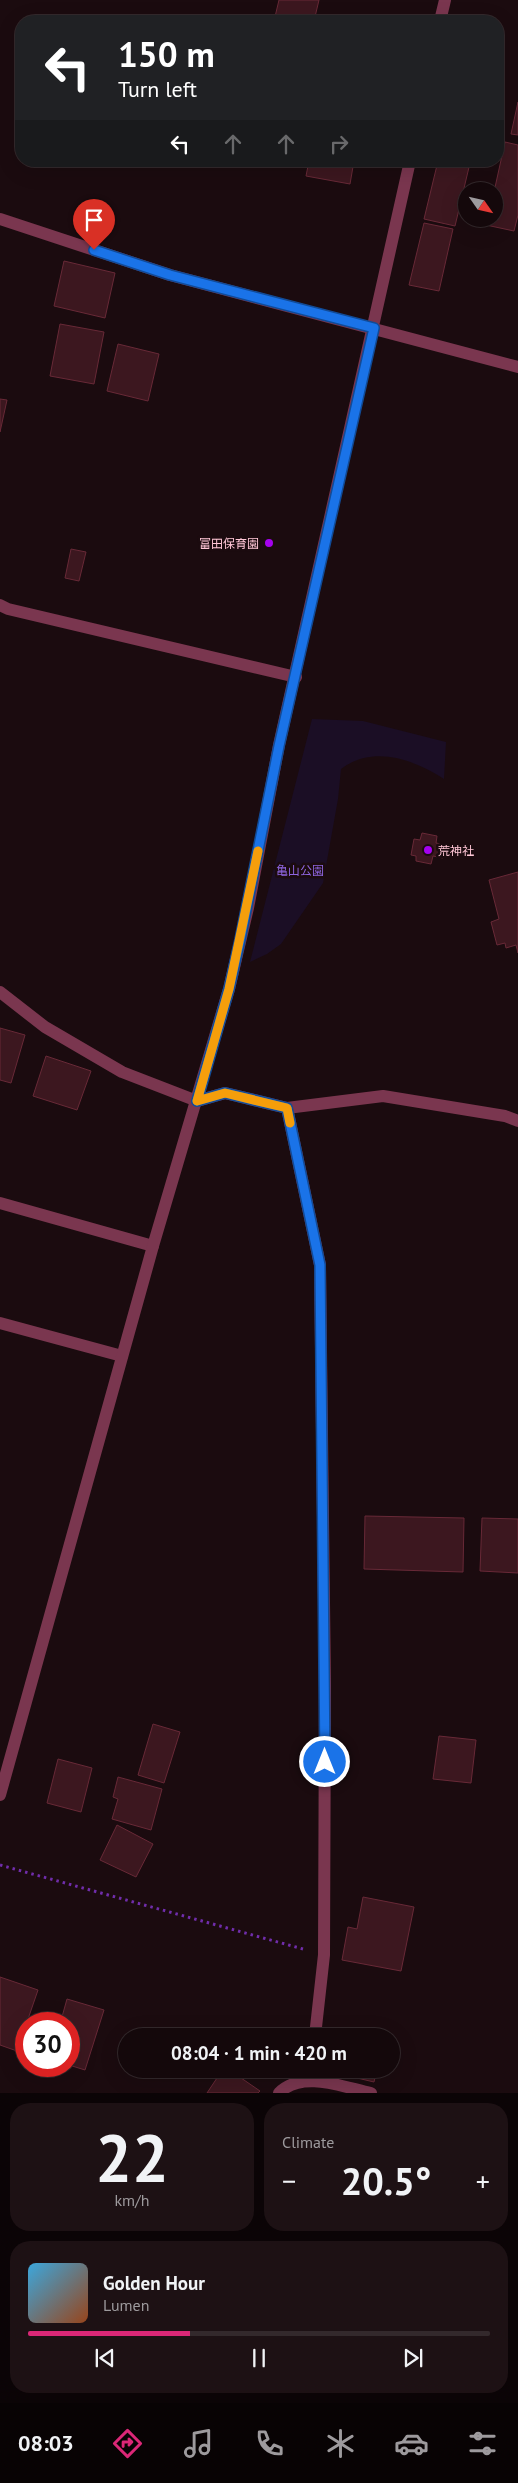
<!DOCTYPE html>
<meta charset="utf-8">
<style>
body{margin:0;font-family:"PT Sans","Noto Sans JP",sans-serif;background:#1d1114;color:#f1f3f6;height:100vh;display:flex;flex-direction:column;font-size:19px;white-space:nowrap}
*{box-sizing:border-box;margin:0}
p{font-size:16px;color:#9d9a9d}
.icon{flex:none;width:28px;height:28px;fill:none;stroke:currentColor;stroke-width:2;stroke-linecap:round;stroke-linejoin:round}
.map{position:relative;height:2093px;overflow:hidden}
.drawer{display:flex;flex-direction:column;gap:10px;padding:10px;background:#0b0406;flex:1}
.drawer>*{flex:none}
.hud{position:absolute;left:15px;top:15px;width:489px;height:152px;border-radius:20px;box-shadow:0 5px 20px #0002,0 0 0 1px #33292c;background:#202124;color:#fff;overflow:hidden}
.needle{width:32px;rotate:124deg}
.controls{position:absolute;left:458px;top:182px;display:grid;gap:10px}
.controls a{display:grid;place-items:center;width:45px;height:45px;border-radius:50%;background:#14080b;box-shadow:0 5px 20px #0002,0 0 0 1px #33292c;font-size:25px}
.speed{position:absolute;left:15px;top:2012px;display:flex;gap:10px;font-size:25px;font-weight:700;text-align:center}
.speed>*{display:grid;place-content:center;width:65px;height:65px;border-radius:50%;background:#14080b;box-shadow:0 5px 20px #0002,0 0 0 1px #33292c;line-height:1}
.speed .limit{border:8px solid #d22;background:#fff;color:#111}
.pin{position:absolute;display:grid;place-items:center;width:42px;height:42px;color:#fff;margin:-51px -21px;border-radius:50% 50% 50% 0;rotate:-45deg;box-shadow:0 0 5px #0007}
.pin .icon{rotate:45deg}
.me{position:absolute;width:55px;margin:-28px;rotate:0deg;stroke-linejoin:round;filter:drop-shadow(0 0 4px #0008)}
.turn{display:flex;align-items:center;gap:18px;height:105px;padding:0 20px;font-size:22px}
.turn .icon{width:65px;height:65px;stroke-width:2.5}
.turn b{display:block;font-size:35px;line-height:42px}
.lanes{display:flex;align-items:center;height:48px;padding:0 20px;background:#0003;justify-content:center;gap:25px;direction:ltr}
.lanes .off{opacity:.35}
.big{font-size:38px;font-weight:800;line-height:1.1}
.drawer .card{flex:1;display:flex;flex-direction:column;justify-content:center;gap:8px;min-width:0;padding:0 18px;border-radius:20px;background:#1d1114}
.drawer .dial{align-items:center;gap:0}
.dial b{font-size:65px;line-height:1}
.song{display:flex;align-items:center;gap:15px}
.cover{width:60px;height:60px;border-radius:8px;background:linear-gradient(135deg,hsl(200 70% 55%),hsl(20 70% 35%))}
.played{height:5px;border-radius:2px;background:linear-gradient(90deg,#db2777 35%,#33292c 35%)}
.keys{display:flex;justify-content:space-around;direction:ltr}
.heat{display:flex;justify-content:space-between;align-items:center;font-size:28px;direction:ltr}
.drawer .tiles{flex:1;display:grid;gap:10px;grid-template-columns:1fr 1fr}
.card:last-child{grid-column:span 2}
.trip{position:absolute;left:118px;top:2028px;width:282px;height:50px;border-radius:25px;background:#14080b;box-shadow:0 5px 20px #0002,0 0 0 1px #33292c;font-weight:800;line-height:50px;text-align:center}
.tabs{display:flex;height:80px;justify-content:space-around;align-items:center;background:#080304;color:#9d9a9d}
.tabs .icon{width:35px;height:35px}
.tabs .selected{color:#db2777}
.tabs b{font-size:22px;color:#f1f3f6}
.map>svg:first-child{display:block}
.green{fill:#1b0e25}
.building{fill:#3c171f;stroke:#682937}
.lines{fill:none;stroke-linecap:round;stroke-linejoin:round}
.path{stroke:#702dab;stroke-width:3;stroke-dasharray:2.5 4;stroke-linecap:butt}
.minor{stroke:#7a364f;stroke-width:12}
.route-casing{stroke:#114b97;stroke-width:12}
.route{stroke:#1a73e8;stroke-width:9}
.slow{stroke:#f59e0b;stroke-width:9}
.poi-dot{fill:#a502ee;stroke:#1b0b0f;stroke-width:2}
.labels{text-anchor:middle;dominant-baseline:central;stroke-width:5;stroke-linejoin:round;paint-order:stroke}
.poi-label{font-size:12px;fill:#ffc6d6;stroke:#1b0b0f;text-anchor:end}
.park-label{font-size:12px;fill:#8e65e0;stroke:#1b0b0f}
</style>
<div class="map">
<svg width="518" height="2093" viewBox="0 0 518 2093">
<rect width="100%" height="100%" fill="#1b0b0f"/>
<!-- green -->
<path class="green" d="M312,719l51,2 83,21 -2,37c-31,-20 -71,-34 -103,-10l-3,30 -15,84 -42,61 -14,10 -17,8z"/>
<!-- building -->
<g class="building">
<path d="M279,0h40l-5,21h-40z"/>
<path d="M518,102v33l-7,-1z"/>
<path d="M505,142l13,3v70l-4,16 -28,-6 2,-6h6v-27z"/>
<path d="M309,161h45l-4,23 -44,-8z"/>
<path d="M438,161l32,2 -15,63 -31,-7z"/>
<path d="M424,223l29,6 -14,62 -30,-6z"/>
<path d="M64,261l51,12 -10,45 -51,-12z"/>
<path d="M60,324l44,8 -10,52 -44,-8z"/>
<path d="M118,344l41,10 -11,47 -41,-10z"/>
<path d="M0,399l7,1 -7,32z"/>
<path d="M71,549l15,3 -7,29 -14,-3z"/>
<path d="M422,833l15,3 -1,7 10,2 -3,13 -10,-2 -2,8 -15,-3v-5l-5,-1 3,-16 6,1z"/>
<path d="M518,872v81l-2,-8 -10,3 -1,-5 -8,2 -6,-23 8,-3 -10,-39z"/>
<path d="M0,1028l25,7 -14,48 -11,-3z"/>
<path d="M46,1056l45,15 -14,39 -44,-14z"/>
<path d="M365,1516l99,2 -1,54 -99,-3z"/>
<path d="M482,1518l36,1v54l-38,-2z"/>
<path d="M153,1724l27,8 -16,51 -26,-8z"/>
<path d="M439,1736l37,4 -5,43 -38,-4z"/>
<path d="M58,1759l34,9 -11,44 -34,-9z"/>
<path d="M118,1777l44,12 -11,41 -39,-11 6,-20 -5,-2z"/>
<path d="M117,1825l36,19 -17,33 -36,-17z"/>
<path d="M363,1897l51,10 -13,64 -59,-11 6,-33 9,2z"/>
<path d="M0,1977l38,13 -21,61 -17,-6z"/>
<path d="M67,1999l37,11 -19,60 -16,-5v-41h-9z"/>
<path d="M223,2069h5l32,22 -2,2h-51z"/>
<path d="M341,2069h36l-3,13 -34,-8z"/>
</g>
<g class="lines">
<!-- path -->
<path class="path" d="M0,1865l303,84"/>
<!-- minor -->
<g class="minor">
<path d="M440,21l5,-21"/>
<path d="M0,219l170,56 348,92"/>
<path d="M0,605l8,4 288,68"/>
<path d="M0,992l45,35 77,45 75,29 28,-8 62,15 96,-12 122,20 13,5"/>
<path d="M287,1108l33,157 5,420 -1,270 -9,81"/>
<path d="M0,1203l153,43"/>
<path d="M0,1323l122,33"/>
<path d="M0,1795l153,-549 76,-257 19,-81 31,-163 131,-584"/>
<path d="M279,2093c23,-23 64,-6 92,0"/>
</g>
</g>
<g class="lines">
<!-- route casing -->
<g class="route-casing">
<path id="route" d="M94,250l76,25 204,53 -95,418 -39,194 -11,49 -32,112 28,-8 62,15 33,157 5,497"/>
</g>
<!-- route -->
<use href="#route" class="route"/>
<!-- slow -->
<path class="slow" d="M258,851l-29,138 -32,112 28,-8 62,15 3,15"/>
</g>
<!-- markers -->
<g class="poi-dot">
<circle cx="269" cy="543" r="5"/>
<circle cx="428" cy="850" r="5"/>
</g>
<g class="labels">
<!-- poi labels -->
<g class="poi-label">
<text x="259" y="543">富田保育園</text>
<text x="438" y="850" text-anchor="start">荒神社</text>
</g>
<!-- park labels -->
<g class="park-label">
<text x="300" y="870">亀山公園</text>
</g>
</g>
</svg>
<div class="controls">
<a><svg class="needle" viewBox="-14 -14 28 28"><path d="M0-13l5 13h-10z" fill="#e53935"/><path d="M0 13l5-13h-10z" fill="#9d9a9d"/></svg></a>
</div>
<div class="speed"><div class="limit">30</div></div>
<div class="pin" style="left:94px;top:250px;background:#d93025"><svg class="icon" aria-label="arrive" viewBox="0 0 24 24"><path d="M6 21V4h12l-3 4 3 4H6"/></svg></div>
<svg class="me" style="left:325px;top:1762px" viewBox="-20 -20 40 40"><circle r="17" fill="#1a73e8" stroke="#fff" stroke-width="3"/><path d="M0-11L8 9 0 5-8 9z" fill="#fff"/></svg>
<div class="trip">08:04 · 1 min · 420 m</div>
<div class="hud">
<div class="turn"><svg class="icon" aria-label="left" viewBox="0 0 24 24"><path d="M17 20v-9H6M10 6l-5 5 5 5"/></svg><div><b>150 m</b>Turn left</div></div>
<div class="lanes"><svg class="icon" aria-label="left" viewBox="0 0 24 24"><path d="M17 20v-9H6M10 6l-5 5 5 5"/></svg><svg class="icon off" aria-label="ahead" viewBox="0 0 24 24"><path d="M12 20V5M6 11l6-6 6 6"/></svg><svg class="icon off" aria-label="ahead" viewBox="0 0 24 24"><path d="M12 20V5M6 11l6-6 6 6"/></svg><svg class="icon off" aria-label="right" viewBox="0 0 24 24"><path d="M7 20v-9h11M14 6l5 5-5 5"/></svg></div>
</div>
</div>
<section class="drawer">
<div class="tiles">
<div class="card dial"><b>22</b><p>km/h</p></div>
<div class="card"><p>Climate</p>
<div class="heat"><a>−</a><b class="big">20.5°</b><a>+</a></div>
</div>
<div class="card">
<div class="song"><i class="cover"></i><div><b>Golden Hour</b><p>Lumen</p></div></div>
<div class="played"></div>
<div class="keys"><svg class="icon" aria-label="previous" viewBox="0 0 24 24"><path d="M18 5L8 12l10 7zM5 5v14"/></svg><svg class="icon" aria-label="pause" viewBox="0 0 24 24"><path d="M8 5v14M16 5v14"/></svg><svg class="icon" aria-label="next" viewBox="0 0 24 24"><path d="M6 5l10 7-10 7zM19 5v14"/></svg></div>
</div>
</div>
</section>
<nav class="tabs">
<b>08:03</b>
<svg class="icon selected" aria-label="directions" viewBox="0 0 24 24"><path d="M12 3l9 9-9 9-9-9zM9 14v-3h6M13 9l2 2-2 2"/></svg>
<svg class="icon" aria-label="music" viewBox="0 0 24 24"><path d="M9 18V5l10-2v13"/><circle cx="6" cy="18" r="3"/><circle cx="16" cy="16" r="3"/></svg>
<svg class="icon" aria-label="phone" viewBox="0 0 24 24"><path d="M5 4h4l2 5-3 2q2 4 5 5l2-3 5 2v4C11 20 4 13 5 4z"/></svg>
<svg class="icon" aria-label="climate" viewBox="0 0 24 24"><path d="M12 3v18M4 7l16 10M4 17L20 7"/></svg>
<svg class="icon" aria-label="car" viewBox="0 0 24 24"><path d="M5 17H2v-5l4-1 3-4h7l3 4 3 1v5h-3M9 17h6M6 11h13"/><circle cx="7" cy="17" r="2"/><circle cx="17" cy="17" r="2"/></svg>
<svg class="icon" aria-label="filters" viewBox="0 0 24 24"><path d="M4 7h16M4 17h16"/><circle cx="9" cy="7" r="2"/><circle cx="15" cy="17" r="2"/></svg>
</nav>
